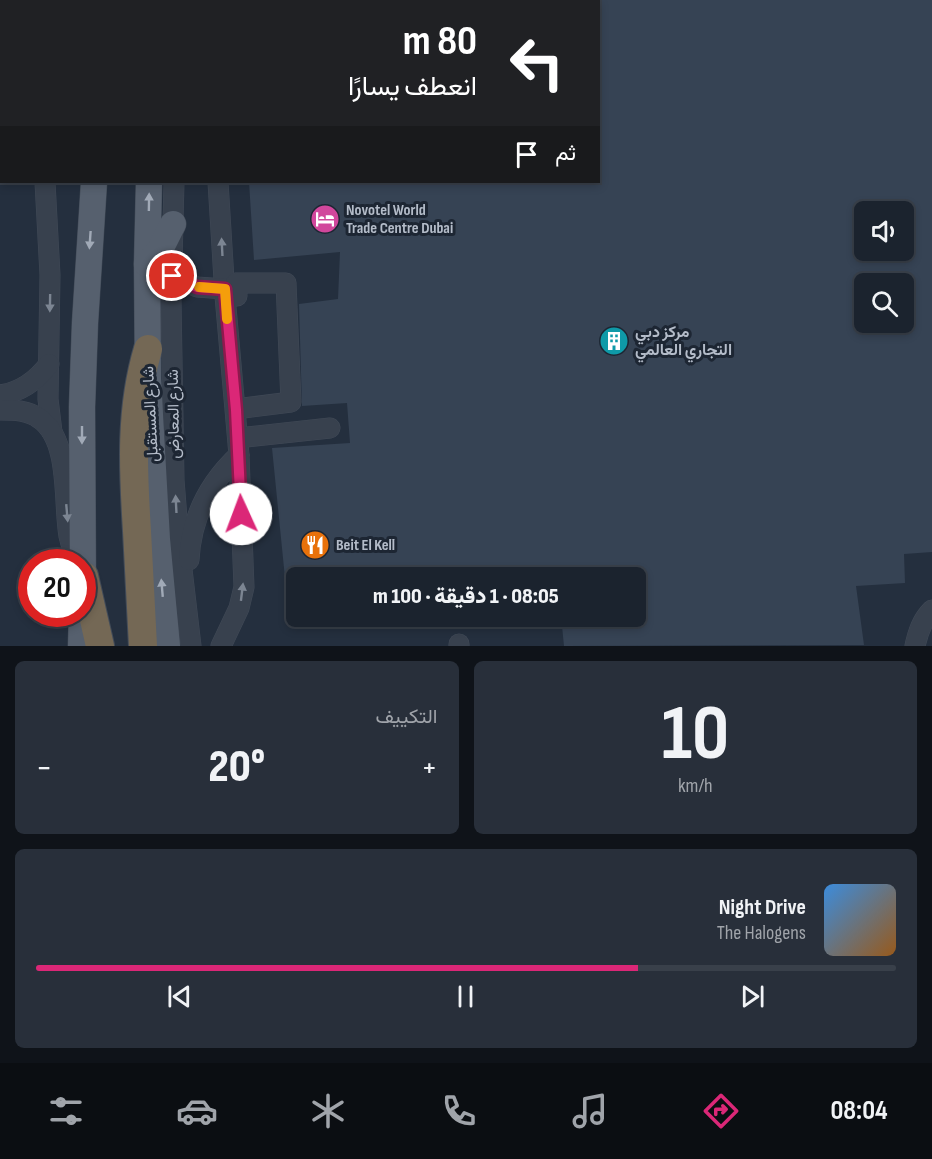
<!DOCTYPE html>
<html lang="ar">
<meta charset="utf-8">
<style>
body{margin:0;font-family:"Sofia Sans Condensed",Vazirmatn,sans-serif;background:#282f3a;color:#f1f3f6;direction:rtl;height:100vh;display:flex;flex-direction:column;font-size:22px;white-space:nowrap}
*{box-sizing:border-box;margin:0}
p{font-size:20px;color:#a0a4aa}
.icon{flex:none;width:33px;height:33px;fill:none;stroke:currentColor;stroke-width:2;stroke-linecap:round;stroke-linejoin:round}
.map{position:relative;height:646px;overflow:hidden;direction:ltr}
.panel{display:flex;flex-direction:column;gap:15px;padding:15px;background:#0f1319;flex:1}
.panel>*{flex:none}
.banner{position:absolute;left:0px;top:0px;width:600px;height:183px;box-shadow:0 3px 9px #0003,0 0 0 2px #39404a;direction:rtl;background:#202124;color:#fff;overflow:hidden}
.buttons{position:absolute;left:854px;top:201px;display:grid;gap:12px}
.buttons a{display:grid;place-items:center;width:60px;height:60px;border-radius:9px;background:#1b232e;box-shadow:0 3px 9px #0003,0 0 0 2px #39404a;font-size:30px}
.speed{position:absolute;left:18px;top:549px;display:flex;gap:12px;font-size:30px;font-weight:700;text-align:center}
.speed>*{display:grid;place-content:center;width:78px;height:78px;border-radius:50%;background:#1b232e;box-shadow:0 3px 9px #0003,0 0 0 2px #39404a;line-height:1}
.speed .limit{border:9px solid #d22;background:#fff;color:#111}
.pin{position:absolute;display:grid;place-items:center;width:51px;height:51px;color:#fff;margin:-26px;border:3px solid #fff;border-radius:50%;box-shadow:0 2px 6px #0007}
.me{position:absolute;width:66px;margin:-33px;rotate:358deg;stroke-linejoin:round;filter:drop-shadow(0 0 4px #0008)}
.turn{display:flex;align-items:center;gap:21px;height:126px;padding:0 24px;font-size:27px}
.turn .icon{width:78px;height:78px;stroke-width:2.5}
.turn b{display:block;font-size:42px;line-height:51px}
.then{display:flex;align-items:center;height:57px;padding:0 24px;background:#0003;gap:12px;font-size:22px}
.big{font-size:45px;font-weight:800;line-height:1.1}
.panel .card{flex:1;display:flex;flex-direction:column;justify-content:center;gap:9px;min-width:0;padding:0 21px;border-radius:9px;background:#282f3a}
.panel .dial{align-items:center;gap:0}
.dial b{font-size:78px;line-height:1}
.song{display:flex;align-items:center;gap:18px}
.cover{width:72px;height:72px;border-radius:9px;background:linear-gradient(135deg,hsl(210 70% 55%),hsl(30 70% 35%))}
.played{height:6px;border-radius:3px;background:linear-gradient(90deg,#db2777 70%,#39404a 70%)}
.keys{display:flex;justify-content:space-around;direction:ltr}
.heat{display:flex;justify-content:space-between;align-items:center;font-size:33px;direction:ltr}
.panel .tiles{flex:1;display:grid;gap:15px;grid-template-columns:1fr 1fr}
.card:last-child{grid-column:span 2}
.trip{position:absolute;left:286px;top:567px;width:360px;height:60px;border-radius:9px;background:#1b232e;box-shadow:0 3px 9px #0003,0 0 0 2px #39404a;font-weight:800;line-height:60px;text-align:center;direction:rtl}
.tab-bar{display:flex;height:96px;justify-content:space-around;align-items:center;background:#0b0e12;color:#a0a4aa}
.tab-bar .icon{width:42px;height:42px}
.tab-bar .current{color:#db2777}
.tab-bar b{font-size:27px;color:#f1f3f6}
.map>svg:first-child{display:block}
.building{fill:#364354;fill-rule:evenodd}
.lines{fill:none;stroke-linecap:round;stroke-linejoin:round}
.minor-casing{stroke:#414a57;stroke-width:21}
.major-casing{stroke:#414a57;stroke-width:27}
.highway-casing{stroke:#434c59;stroke-width:30}
.minor{stroke:#38414e;stroke-width:20}
.major{stroke:#56606e;stroke-width:26}
.highway{stroke:#746855;stroke-width:28}
.oneway{fill:#a1aab7}
.oneway2{fill:#7c8592}
.route-casing{stroke:#8e194d;stroke-width:15}
.route{stroke:#db2777;stroke-width:10}
.slow{stroke:#f59e0b;stroke-width:10}
.labels{text-anchor:middle;dominant-baseline:central;stroke-width:6;stroke-linejoin:round;paint-order:stroke}
.poi-label{font-size:16px;font-weight:bold;fill:#b4bcc9;stroke:#1d2633;text-anchor:start}
.street-label{font-size:16px;fill:#b4bcc9;stroke:#1d2633}
</style>
<div class="map">
<svg width="932" height="646" viewBox="0 0 932 646">
<rect width="100%" height="100%" fill="#242f3e"/>
<!-- building -->
<path class="building" d="M598,0h334v552l-28,2 1,29 -49,3 8,59 -300,1 -3,-30h75v-38h-351l-13,-130 78,-5 -3,-40 -45,3 -3,-102 39,-5 2,-47 -86,8 -5,-78h349zM864,212h39v38h-39zM864,284h39v38h-39z"/>
<g class="lines">
<!-- minor casing -->
<g class="minor-casing">
<g id="minor">
<path d="M23,0l1,2"/>
<path d="M342,0h13"/>
<path d="M213,2l3,-2"/>
<path d="M0,51l2,-1"/>
<path d="M0,68h2"/>
<path d="M45,182l5,93 -2,124 4,33"/>
<path d="M174,182l-3,119 3,179 5,64 12,102"/>
<path d="M218,182l7,114 14,159 5,132 -5,21 -18,38"/>
<path d="M172,276l25,11 28,2"/>
<path d="M225,296h12l-1,-13h50l5,119 -55,7"/>
<path d="M0,395c21,-3 37,-15 49,-31"/>
<path d="M0,410c14,0 28,0 40,9 31,22 23,84 29,117 2,9 5,18 8,26"/>
<path d="M238,438l92,-10"/>
<path d="M189,560c2,-42 20,-77 50,-105"/>
<path d="M459,644v2"/>
<path d="M915,646c3,-14 7,-26 17,-36"/>
</g>
</g>
<!-- major casing -->
<g class="major-casing">
<g id="major">
<path d="M85,0v2"/>
<path d="M134,2l2,-2"/>
<path d="M149,182l-2,82 1,115 9,160 10,107"/>
<path d="M147,264l13,-14 13,-26"/>
<path d="M83,598l-1,-191 3,-84 9,-141"/>
<path d="M81,646l1,-32"/>
</g>
</g>
<!-- highway casing -->
<g class="highway-casing">
<g id="highway">
<path d="M84,576l16,70"/>
<path d="M143,646c-2,-38 -4,-77 -6,-115 -4,-62 -7,-122 11,-182"/>
</g>
</g>
<!-- minor -->
<use href="#minor" class="minor"/>
<!-- major -->
<use href="#major" class="major"/>
<!-- highway -->
<use href="#highway" class="highway"/>
</g>
<!-- one-way arrows -->
<defs><path id="oneway-solid" d="M-6-.8H1V-3.2L6.5 0L1 3.2V.8H-6Z" transform="scale(1.5)"/></defs>
<g class="oneway">
<use href="#oneway-solid" transform="translate(149 202) rotate(-89)"/>
<use href="#oneway-solid" transform="translate(90 240) rotate(94)"/>
<use href="#oneway-solid" transform="translate(82 435) rotate(90)"/>
<use href="#oneway-solid" transform="translate(162 588) rotate(-95)"/>
</g>
<g class="oneway2">
<use href="#oneway-solid" transform="translate(222 247) rotate(-93)"/>
<use href="#oneway-solid" transform="translate(50 303) rotate(91)"/>
<use href="#oneway-solid" transform="translate(176 504) rotate(-93)"/>
<use href="#oneway-solid" transform="translate(67 513) rotate(85)"/>
<use href="#oneway-solid" transform="translate(242 592) rotate(-83)"/>
</g>
<g class="lines">
<!-- route casing -->
<g class="route-casing">
<path id="route" d="M172,276l25,11 28,2 11,121 5,104"/>
</g>
<!-- route -->
<use href="#route" class="route"/>
<!-- slow -->
<path class="slow" d="M199,287l26,2 2,30"/>
</g>
<!-- icons -->
<defs>
<g id="hotel-disc" transform="scale(1.5)"><circle r="9.5" fill="#d1479c" stroke="#1d2633"/><path d="M-6-4.5h1.5V1H6V5H4.5V3h-9V5H-6ZM-4 0a1.8 1.8 0 1 1 3.6 0ZM.5 0V-2.5h3Q6-2.5 6 0Z" fill="#fff"/></g>
<g id="building-disc" transform="scale(1.5)"><circle r="9.5" fill="#0f9aa8" stroke="#1d2633"/><path d="M-4-6H4V6H1V3H-1V6H-4ZM-2.5-4.3h1.7v1.8h-1.7ZM.8-4.3h1.7v1.8H.8ZM-2.5-1h1.7V.8h-1.7ZM.8-1h1.7V.8H.8Z" fill="#fff"/></g>
<g id="restaurant-disc" transform="scale(1.5)"><circle r="9.5" fill="#e8710a" stroke="#1d2633"/><path d="M-5-6h1v4h1v-4h1v4h1v-4h1v5L-1.5 .5V6h-2V.5L-5-1ZM5-6V6H3V1.5H1.5Q1.5-4 5-6Z" fill="#fff"/></g>
</defs>
<g fill-rule="evenodd">
<use href="#hotel-disc" x="325" y="219"/>
<use href="#building-disc" x="614" y="341"/>
<use href="#restaurant-disc" x="315" y="545"/>
</g>
<g class="labels">
<!-- poi labels -->
<g class="poi-label">
<text x="346" y="210">Novotel World<tspan x="346" dy="18">Trade Centre Dubai</tspan></text>
<text x="635" y="332">مركز دبي<tspan x="635" dy="18">التجاري العالمي</tspan></text>
<text x="336" y="545">Beit El Kell</text>
</g>
<!-- street labels -->
<g class="street-label">
<text transform="translate(151 414) rotate(-93)">شارع المستقبل</text>
<text transform="translate(174 414) rotate(-91)">شارع المعارض</text>
</g>
</g>
</svg>
<div class="buttons">
<a><svg class="icon" aria-label="sound" viewBox="0 0 24 24"><path d="M4 9h4l5-4v14l-5-4H4zM17 9q2 3 0 6"/></svg></a>
<a><svg class="icon" aria-label="search" viewBox="0 0 24 24"><circle cx="10" cy="10" r="6"/><path d="M15 15l6 6"/></svg></a>
</div>
<div class="speed"><div class="limit">20</div></div>
<div class="pin" style="left:172px;top:276px;background:#d93025"><svg class="icon" aria-label="arrive" viewBox="0 0 24 24"><path d="M6 21V4h12l-3 4 3 4H6"/></svg></div>
<svg class="me" style="left:241px;top:514px" viewBox="-20 -20 40 40"><circle r="19" fill="#fff"/><path d="M0-13L10 11 0 6-10 11z" fill="#db2777"/></svg>
<div class="trip">08:05 · 1 دقيقة · 100 m</div>
<div class="banner">
<div class="turn"><svg class="icon" aria-label="left" viewBox="0 0 24 24"><path d="M17 20v-9H6M10 6l-5 5 5 5"/></svg><div><b>80 m</b>انعطف يسارًا</div></div>
<div class="then">ثم<svg class="icon" aria-label="arrive" viewBox="0 0 24 24"><path d="M6 21V4h12l-3 4 3 4H6"/></svg></div>
</div>
</div>
<section class="panel">
<div class="tiles">
<div class="card dial"><b>10</b><p>km/h</p></div>
<div class="card"><p>التكييف</p>
<div class="heat"><a>−</a><b class="big">20°</b><a>+</a></div>
</div>
<div class="card">
<div class="song"><i class="cover"></i><div><b>Night Drive</b><p>The Halogens</p></div></div>
<div class="played"></div>
<div class="keys"><svg class="icon" aria-label="previous" viewBox="0 0 24 24"><path d="M18 5L8 12l10 7zM5 5v14"/></svg><svg class="icon" aria-label="pause" viewBox="0 0 24 24"><path d="M8 5v14M16 5v14"/></svg><svg class="icon" aria-label="next" viewBox="0 0 24 24"><path d="M6 5l10 7-10 7zM19 5v14"/></svg></div>
</div>
</div>
</section>
<nav class="tab-bar">
<b>08:04</b>
<svg class="icon current" aria-label="directions" viewBox="0 0 24 24"><path d="M12 3l9 9-9 9-9-9zM9 14v-3h6M13 9l2 2-2 2"/></svg>
<svg class="icon" aria-label="music" viewBox="0 0 24 24"><path d="M9 18V5l10-2v13"/><circle cx="6" cy="18" r="3"/><circle cx="16" cy="16" r="3"/></svg>
<svg class="icon" aria-label="phone" viewBox="0 0 24 24"><path d="M5 4h4l2 5-3 2q2 4 5 5l2-3 5 2v4C11 20 4 13 5 4z"/></svg>
<svg class="icon" aria-label="climate" viewBox="0 0 24 24"><path d="M12 3v18M4 7l16 10M4 17L20 7"/></svg>
<svg class="icon" aria-label="car" viewBox="0 0 24 24"><path d="M5 17H2v-5l4-1 3-4h7l3 4 3 1v5h-3M9 17h6M6 11h13"/><circle cx="7" cy="17" r="2"/><circle cx="17" cy="17" r="2"/></svg>
<svg class="icon" aria-label="filters" viewBox="0 0 24 24"><path d="M4 7h16M4 17h16"/><circle cx="9" cy="7" r="2"/><circle cx="15" cy="17" r="2"/></svg>
</nav>
